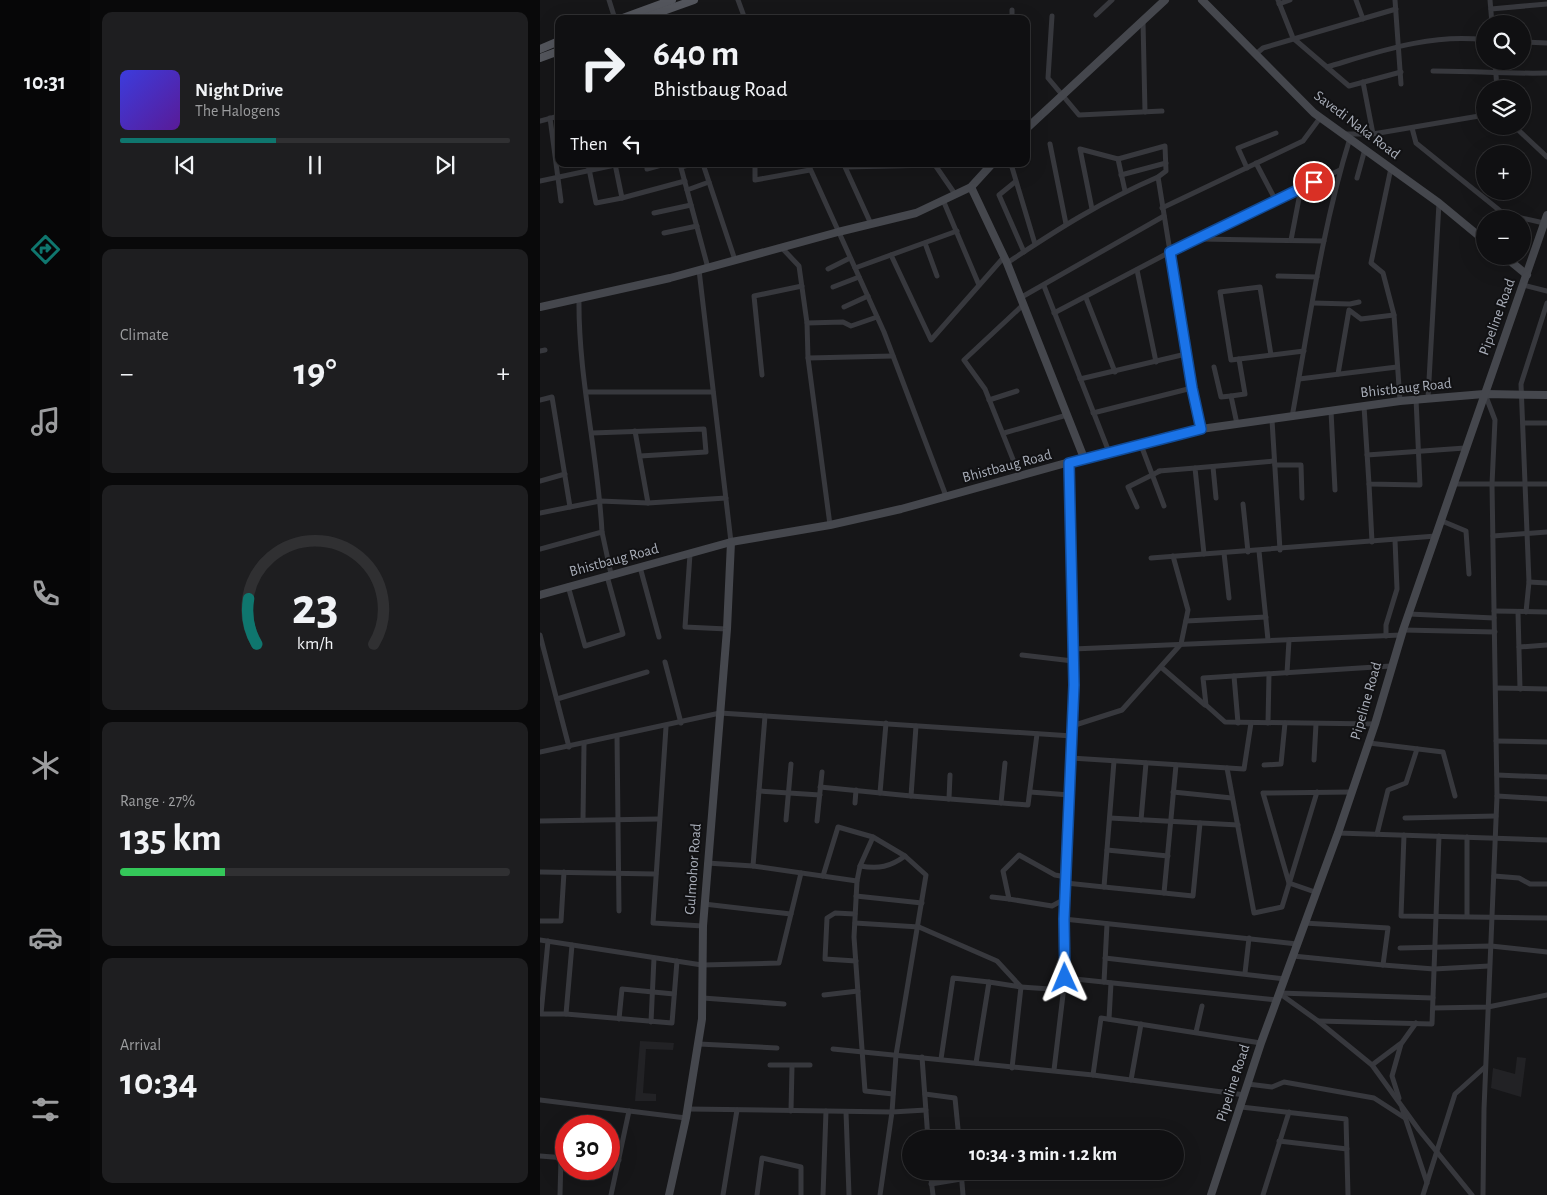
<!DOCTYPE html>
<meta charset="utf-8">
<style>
body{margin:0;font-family:"Alegreya Sans",sans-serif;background:#1e1e20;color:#f1f3f6;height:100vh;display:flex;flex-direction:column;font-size:19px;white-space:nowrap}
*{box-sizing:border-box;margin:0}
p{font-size:16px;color:#9c9d9f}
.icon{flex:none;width:28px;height:28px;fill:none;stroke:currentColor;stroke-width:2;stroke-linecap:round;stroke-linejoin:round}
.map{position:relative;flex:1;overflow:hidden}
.panel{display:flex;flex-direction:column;gap:12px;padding:12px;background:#09090a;width:450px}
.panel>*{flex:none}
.guide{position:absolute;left:15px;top:15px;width:475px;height:152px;border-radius:10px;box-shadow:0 5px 20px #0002,0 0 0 1px #303032;background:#101012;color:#f1f3f6;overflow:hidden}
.buttons{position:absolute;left:936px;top:15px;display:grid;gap:10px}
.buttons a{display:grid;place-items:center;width:55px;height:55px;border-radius:50%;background:#101012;box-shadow:0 5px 20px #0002,0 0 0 1px #303032;font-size:25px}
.speed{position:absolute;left:15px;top:1115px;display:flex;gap:10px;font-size:25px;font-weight:700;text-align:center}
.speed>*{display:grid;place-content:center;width:65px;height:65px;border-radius:50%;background:#101012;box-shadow:0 5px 20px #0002,0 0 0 1px #303032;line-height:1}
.speed .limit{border:8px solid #d22;background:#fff;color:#111}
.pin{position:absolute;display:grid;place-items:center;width:42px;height:42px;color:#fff;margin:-21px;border:2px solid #fff;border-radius:50%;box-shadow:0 1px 5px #0007}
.me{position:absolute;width:55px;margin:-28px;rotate:359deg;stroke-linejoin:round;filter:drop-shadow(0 0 4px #0008)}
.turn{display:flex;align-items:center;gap:18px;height:105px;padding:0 15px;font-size:22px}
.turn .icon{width:65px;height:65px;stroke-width:2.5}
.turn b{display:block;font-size:35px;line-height:42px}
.then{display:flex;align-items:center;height:48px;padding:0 15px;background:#0003;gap:10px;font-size:19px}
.big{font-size:38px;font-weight:700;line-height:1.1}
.panel .widget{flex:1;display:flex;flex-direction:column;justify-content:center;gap:8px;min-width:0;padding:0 18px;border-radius:10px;background:#1e1e20}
.panel .dial{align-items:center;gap:0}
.dial svg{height:130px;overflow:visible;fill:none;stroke:#303032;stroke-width:7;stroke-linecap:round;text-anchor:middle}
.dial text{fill:#f1f3f6;stroke:none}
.song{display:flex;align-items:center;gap:15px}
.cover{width:60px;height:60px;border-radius:8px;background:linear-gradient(135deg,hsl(240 70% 55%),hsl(270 70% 35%))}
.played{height:5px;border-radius:2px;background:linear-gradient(90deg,#0f766e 40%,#303032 40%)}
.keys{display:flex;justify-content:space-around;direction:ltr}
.heat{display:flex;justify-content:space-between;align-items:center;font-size:28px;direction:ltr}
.charge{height:8px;border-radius:4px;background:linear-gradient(90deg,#34c759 27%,#303032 0)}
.trip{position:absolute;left:362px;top:1130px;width:282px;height:50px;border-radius:25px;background:#101012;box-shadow:0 5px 20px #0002,0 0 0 1px #303032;font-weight:700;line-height:50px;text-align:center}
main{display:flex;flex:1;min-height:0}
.menu{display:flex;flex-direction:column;width:90px;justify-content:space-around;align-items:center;background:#060607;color:#9c9d9f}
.menu .icon{width:35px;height:35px}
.menu .current{color:#0f766e}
.menu b{font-size:22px;color:#f1f3f6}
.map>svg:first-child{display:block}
.built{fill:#222225}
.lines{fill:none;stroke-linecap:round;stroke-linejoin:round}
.street{stroke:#37383d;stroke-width:5}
.secondary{stroke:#45474d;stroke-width:8}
.primary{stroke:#53555c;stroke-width:8}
.route-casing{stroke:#114b97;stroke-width:12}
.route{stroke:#1a73e8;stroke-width:9}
.labels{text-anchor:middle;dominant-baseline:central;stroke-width:4;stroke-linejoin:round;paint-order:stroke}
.street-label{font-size:15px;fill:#a8adb8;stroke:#111113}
</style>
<main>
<nav class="menu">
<b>10:31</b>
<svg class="icon current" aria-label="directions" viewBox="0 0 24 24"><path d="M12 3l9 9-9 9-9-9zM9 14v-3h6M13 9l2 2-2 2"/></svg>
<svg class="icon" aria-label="music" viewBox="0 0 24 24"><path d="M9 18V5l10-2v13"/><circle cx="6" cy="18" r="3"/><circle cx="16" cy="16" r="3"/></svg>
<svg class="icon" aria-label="phone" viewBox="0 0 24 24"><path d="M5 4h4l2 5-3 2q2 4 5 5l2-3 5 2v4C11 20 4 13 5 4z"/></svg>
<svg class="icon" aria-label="climate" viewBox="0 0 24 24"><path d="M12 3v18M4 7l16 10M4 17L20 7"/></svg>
<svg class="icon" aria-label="car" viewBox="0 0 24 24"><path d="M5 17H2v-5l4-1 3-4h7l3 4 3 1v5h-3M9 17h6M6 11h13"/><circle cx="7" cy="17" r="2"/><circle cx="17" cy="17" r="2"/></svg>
<svg class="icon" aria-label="filters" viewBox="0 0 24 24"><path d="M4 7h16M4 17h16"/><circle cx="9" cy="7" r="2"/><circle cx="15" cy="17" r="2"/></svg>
</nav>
<section class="panel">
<div class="widget">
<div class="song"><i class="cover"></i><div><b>Night Drive</b><p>The Halogens</p></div></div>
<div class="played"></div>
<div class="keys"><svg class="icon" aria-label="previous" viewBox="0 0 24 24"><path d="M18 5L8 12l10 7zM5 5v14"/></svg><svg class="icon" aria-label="pause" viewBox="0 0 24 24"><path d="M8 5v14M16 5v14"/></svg><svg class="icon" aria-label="next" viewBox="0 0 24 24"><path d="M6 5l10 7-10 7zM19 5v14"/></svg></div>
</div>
<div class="widget"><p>Climate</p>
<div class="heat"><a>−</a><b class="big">19°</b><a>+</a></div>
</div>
<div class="widget dial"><svg viewBox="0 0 100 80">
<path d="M14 69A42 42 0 1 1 86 69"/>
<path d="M14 69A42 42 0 0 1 9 41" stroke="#0f766e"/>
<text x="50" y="56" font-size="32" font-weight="700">23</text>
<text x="50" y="72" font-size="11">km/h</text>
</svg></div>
<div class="widget"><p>Range · 27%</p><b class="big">135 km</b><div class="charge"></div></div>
<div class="widget"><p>Arrival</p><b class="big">10:34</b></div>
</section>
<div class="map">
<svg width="1007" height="1195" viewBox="0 0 1007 1195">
<rect width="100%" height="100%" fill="#161618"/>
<!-- built -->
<g class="built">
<path d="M100,1041l34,2 -1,7 -27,-1 -3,44 13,1v7h-21z"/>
<path d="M977,1057l9,1 -5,39 -30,-9 2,-20 22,6z"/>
</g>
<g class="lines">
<!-- street -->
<g class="street">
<path d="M69,0l6,19"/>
<path d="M198,0l7,19"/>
<path d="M738,0l15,38 56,48 52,-14"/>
<path d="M816,0l7,19"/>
<path d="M855,0l6,84"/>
<path d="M950,0l2,24"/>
<path d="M739,4l11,-4"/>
<path d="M951,9l56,-5"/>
<path d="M556,15l16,-15"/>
<path d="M512,16l-4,62 31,37 83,-4"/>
<path d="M472,19v-9"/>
<path d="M603,21l2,91"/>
<path d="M982,42l25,1"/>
<path d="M716,54l7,-6 133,-39"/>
<path d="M955,61l2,28"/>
<path d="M787,67c51,-15 104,-34 158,-27"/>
<path d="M893,71c38,0 75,3 114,2"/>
<path d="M823,82l10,52"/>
<path d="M10,118l11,83"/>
<path d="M0,121l19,-5"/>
<path d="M974,126l33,31"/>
<path d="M872,128l4,15 88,71 40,9"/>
<path d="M802,134h31l112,-19"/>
<path d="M510,144l16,80"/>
<path d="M578,159l7,32"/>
<path d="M716,163l20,38"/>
<path d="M48,164l8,39 26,-5"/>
<path d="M75,164l7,34 63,-17"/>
<path d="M140,164l28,104"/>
<path d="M163,164l32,96"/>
<path d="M215,164v16l55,-10"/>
<path d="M268,164l76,168 62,164"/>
<path d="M471,164l24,80"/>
<path d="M141,167l11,-3"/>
<path d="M707,168l-9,-20 38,-15"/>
<path d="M107,169l18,-5"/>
<path d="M581,175l45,-12"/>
<path d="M817,178l8,-29"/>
<path d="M0,181l75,-16"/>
<path d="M475,182l-16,13 25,57"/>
<path d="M147,190l22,-8"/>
<path d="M403,200l36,85"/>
<path d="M622,208l141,-67 17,-23"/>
<path d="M552,209l-12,-60 38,10 47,-13 1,25 -8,6"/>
<path d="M114,213l37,-8"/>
<path d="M331,224l-26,-57 90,-2 20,29"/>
<path d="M124,233l33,-7"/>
<path d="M660,239l124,2"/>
<path d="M751,240l10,-52"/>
<path d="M385,243l12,33"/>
<path d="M241,247l18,19 8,57 1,35 85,-2"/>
<path d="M351,255l40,85 73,-83"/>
<path d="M467,263c51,-34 95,-62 151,-86l34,211 9,41"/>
<path d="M315,268l102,-37"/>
<path d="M288,269l22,-11"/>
<path d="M159,270l32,272"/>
<path d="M597,270l19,92"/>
<path d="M738,276l39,1"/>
<path d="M983,285l24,6"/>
<path d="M504,286l65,166"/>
<path d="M293,287l26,-10"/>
<path d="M39,298c-1,79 19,156 23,234"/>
<path d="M480,298l144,-82"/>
<path d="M546,298l29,74"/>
<path d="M773,303l37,1 9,-2"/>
<path d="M304,307l24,-11"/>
<path d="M514,313l116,-61 170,-82"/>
<path d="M854,315l6,86"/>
<path d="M267,323l36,-1 8,4 26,-9"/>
<path d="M0,351l5,-1"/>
<path d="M731,355l-11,-68 -40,5 11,68 73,-9"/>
<path d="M268,358l22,167"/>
<path d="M674,367l7,30 10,-1"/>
<path d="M798,374l11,-64 12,9 33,-4 -11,-42 -12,-10 20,-95"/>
<path d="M222,375l-8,-79 48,-10"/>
<path d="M540,379l106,-25"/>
<path d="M759,379l98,-12"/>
<path d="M46,392h127"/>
<path d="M888,398l11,-195"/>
<path d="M0,400l12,-3 18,110"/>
<path d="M449,400l28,-9"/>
<path d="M824,406l5,78 51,1 -4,-86"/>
<path d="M791,411l4,79"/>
<path d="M553,413l99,-25"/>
<path d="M752,417c17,-93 30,-189 58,-279"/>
<path d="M732,420l8,130"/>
<path d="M983,423h24"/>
<path d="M697,424l-6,-28 14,-2 -6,-35"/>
<path d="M95,431l13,72"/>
<path d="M52,433l112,-4 2,23 -66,4"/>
<path d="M464,433l63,-18"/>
<path d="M601,445l23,61"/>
<path d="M827,455l98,-7"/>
<path d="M735,465h26l1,33"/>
<path d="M673,467l3,31"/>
<path d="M619,471l36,-3"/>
<path d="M480,477l-35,-88 -21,-29 60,-56"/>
<path d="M0,481l25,-7"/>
<path d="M829,484l3,58"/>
<path d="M913,484h94"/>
<path d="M703,504l5,48"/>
<path d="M597,507l-9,-20 32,-16"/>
<path d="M0,513l60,-12 48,2 78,-5"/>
<path d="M902,521l24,10 3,43"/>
<path d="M953,536l54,-4"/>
<path d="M0,549l62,-17 9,42"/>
<path d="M719,551l9,89"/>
<path d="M684,553l5,45"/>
<path d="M150,554l-5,73 42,2"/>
<path d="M664,554l-9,-86 79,-7"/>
<path d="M611,558l285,-22"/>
<path d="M100,567l19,70"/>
<path d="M989,582l18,1"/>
<path d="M28,586l17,60 38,-12 -16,-58"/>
<path d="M954,611l53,1"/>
<path d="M978,612l2,77"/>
<path d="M986,612l3,-30 -8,-198 26,-81"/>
<path d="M869,614l85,4"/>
<path d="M646,621l80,-4"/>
<path d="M863,630l92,2"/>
<path d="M0,635l29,112"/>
<path d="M846,636v-11l11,-36 -2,-49"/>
<path d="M979,647l28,-2"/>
<path d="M533,649l328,-14"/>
<path d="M482,655l51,6"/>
<path d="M125,662l16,61"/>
<path d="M621,667l44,38"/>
<path d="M747,673l2,-33"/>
<path d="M694,676l4,47"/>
<path d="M956,688l51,1"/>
<path d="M17,699l90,-27"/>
<path d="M728,723l1,-49"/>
<path d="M835,724l-150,-2 -19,-17 -3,-27 188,-12"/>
<path d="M532,726l50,-16 59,-66 7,-34 -15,-54"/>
<path d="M126,727l-13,196 50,3"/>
<path d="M77,736l2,175"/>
<path d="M956,741l51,1"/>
<path d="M829,743l74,9 12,44"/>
<path d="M0,752l180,-39 352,23"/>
<path d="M531,758l173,11 7,-46"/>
<path d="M774,760l2,-36"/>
<path d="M724,765l17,-1 4,-41"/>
<path d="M687,768l27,145 28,-6 35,-115"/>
<path d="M957,775l50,2"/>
<path d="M280,787l91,9 5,-70"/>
<path d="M219,791l61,4"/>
<path d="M490,792l40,3"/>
<path d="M633,792l59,6"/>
<path d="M340,793l6,-70"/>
<path d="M371,796l117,9 9,-71"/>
<path d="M957,796l50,3"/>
<path d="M409,799l1,-24"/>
<path d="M315,803l1,-13"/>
<path d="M461,803l4,-40"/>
<path d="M570,818l128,7"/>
<path d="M865,818l91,-2"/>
<path d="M43,820l1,-76"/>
<path d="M246,820l5,-56"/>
<path d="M601,820l5,-57"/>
<path d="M0,821l119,-2"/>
<path d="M277,821l5,-49"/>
<path d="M798,833l209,7"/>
<path d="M837,834l11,-44 18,-7 11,-34"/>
<path d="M864,835l-3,81 146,2"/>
<path d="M567,850l61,6"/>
<path d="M167,863l46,3 12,-150"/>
<path d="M213,866l104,15"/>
<path d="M320,866l-3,15 -3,56 11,154 28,3"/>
<path d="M0,872l116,2"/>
<path d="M283,876l15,-49 35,10 32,19"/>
<path d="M954,876l25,2 11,6h17"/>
<path d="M526,883l38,4 10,-126"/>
<path d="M564,887l60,6 12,-128"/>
<path d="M775,892l-26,-9 -26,-90 89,-1"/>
<path d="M624,893l29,3 7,-73"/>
<path d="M316,896l66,7"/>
<path d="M452,897l17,2"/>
<path d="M525,899l-13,7 -43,-7 -6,-28 16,-16 36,20 11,2"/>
<path d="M164,904l87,10"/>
<path d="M315,914l-20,-1 -8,5 -2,41 31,2"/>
<path d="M927,916v-79"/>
<path d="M524,919l233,25"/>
<path d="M0,921h21l3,-49"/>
<path d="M315,923l64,4 78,34 24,26 -32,-5 -13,81"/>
<path d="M764,923l84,5 -5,37 51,4 55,-3"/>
<path d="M0,940l162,25 77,-2 22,-90"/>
<path d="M8,941l-7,73h25"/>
<path d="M32,945l-6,69 106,9 5,-62"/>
<path d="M860,948l91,-2 56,6"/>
<path d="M753,956l90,9"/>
<path d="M565,958l180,21"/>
<path d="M705,973l4,-35"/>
<path d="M525,978l212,22"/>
<path d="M564,982l3,-58"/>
<path d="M739,993l39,28 54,44 47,65 53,65"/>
<path d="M739,993l154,5"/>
<path d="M284,995l34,-4"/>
<path d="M163,998l81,6"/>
<path d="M893,1008l55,-1 59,-12"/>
<path d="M79,1019l3,-30 52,5"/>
<path d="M569,1019l2,-36"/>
<path d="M778,1021l114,3 7,-188"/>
<path d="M111,1022l3,-64"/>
<path d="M656,1032l6,-26"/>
<path d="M159,1044l78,4"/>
<path d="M293,1049l260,26 152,20"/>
<path d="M382,1057l6,82"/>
<path d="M401,1059l12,-81 36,4"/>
<path d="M230,1065h40"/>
<path d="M832,1065l28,-21"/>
<path d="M472,1068l9,-81 43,3"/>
<path d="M514,1070l11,-92 -1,-59 10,-234 -5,-222"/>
<path d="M553,1075l8,-57 160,25"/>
<path d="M591,1080l10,-56"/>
<path d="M708,1084l24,3 12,-5 90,16 31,20"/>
<path d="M385,1094l30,4 4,41"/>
<path d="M859,1098l-7,-22 9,-32 15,-21"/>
<path d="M0,1100l146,18"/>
<path d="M701,1107l105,12 2,76"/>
<path d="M862,1108l25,75"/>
<path d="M148,1109l204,3 4,-57 30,-180 -21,-19c-15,11 -26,13 -45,10l13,-29"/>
<path d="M251,1111l1,-45"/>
<path d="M306,1112l3,83"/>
<path d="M443,1135v4"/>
<path d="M739,1141l68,8"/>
<path d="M0,1156l26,2"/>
<path d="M69,1160h10"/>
<path d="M390,1171l3,24"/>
<path d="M421,1171l2,24"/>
<path d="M445,1175l20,-4"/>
<path d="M391,1184l54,-9v-4"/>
<path d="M20,1195l1,-37"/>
<path d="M71,1195l18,-84"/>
<path d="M183,1195l14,-85"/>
<path d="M217,1195l5,-37 39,9v28"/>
<path d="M283,1195l3,-84"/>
<path d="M340,1195l12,-83 34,-2"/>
<path d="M723,1195l26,-83"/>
<path d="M883,1195l32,-101 30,-27"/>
<path d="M943,1195l1,-86 13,-313 -5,-312 3,-64 -10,-26"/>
</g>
<!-- secondary -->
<g class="secondary">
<path d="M662,0l112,113 125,90 46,38"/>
<path d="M486,129l139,-129"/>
<path d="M431,187l36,76 77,195"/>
<path d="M964,256l23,19"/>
<path d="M0,307l130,-29 168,-46 78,-19 55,-26 21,-23"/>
<path d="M0,595l191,-53 99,-17 71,-16 183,-51 117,-29 199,-28 84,-7 63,1"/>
<path d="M129,1195l17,-77 16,-99 1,-93 24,-297 4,-87"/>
<path d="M671,1195l50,-152 77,-210 37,-109 28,-94 144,-415"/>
</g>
<!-- primary -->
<g class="primary">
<path d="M80,19l52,-19"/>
<path d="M101,19l53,-19"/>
<path d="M0,49l19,-8"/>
<path d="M0,58l19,-7"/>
</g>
</g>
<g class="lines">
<!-- route casing -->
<g class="route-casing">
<path id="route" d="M525,978l-1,-59 10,-234 -5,-222 132,-34 -9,-41 -22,-136 144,-70"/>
</g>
<!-- route -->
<use href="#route" class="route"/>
</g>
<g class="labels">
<!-- street labels -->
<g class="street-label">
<text transform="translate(817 125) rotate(37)">Savedi Naka Road</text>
<text transform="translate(957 317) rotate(-70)">Pipeline Road</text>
<text transform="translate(866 388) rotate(-6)">Bhistbaug Road</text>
<text transform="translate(467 466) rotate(-15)">Bhistbaug Road</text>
<text transform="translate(74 560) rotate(-15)">Bhistbaug Road</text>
<text transform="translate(826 701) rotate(-74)">Pipeline Road</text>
<text transform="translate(153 869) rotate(-86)">Gulmohor Road</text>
<text transform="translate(693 1083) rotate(-72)">Pipeline Road</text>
</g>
</g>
</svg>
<div class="buttons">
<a><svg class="icon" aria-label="search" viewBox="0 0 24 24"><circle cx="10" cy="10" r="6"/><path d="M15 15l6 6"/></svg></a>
<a><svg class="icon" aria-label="layers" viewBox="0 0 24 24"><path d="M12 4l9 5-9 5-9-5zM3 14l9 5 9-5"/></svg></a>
<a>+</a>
<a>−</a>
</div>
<div class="speed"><div class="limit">30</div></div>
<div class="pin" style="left:774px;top:182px;background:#d93025"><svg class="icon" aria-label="arrive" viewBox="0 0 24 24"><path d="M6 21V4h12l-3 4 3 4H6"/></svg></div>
<svg class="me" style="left:525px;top:978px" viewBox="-20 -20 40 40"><path d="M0-17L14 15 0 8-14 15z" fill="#1a73e8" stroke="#fff" stroke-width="4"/></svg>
<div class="trip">10:34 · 3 min · 1.2 km</div>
<div class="guide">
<div class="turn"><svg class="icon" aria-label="right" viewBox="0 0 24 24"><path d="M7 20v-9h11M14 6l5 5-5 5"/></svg><div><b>640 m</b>Bhistbaug Road</div></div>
<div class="then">Then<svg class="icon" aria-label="left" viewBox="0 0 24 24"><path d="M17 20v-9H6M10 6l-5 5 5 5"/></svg></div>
</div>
</div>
</main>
